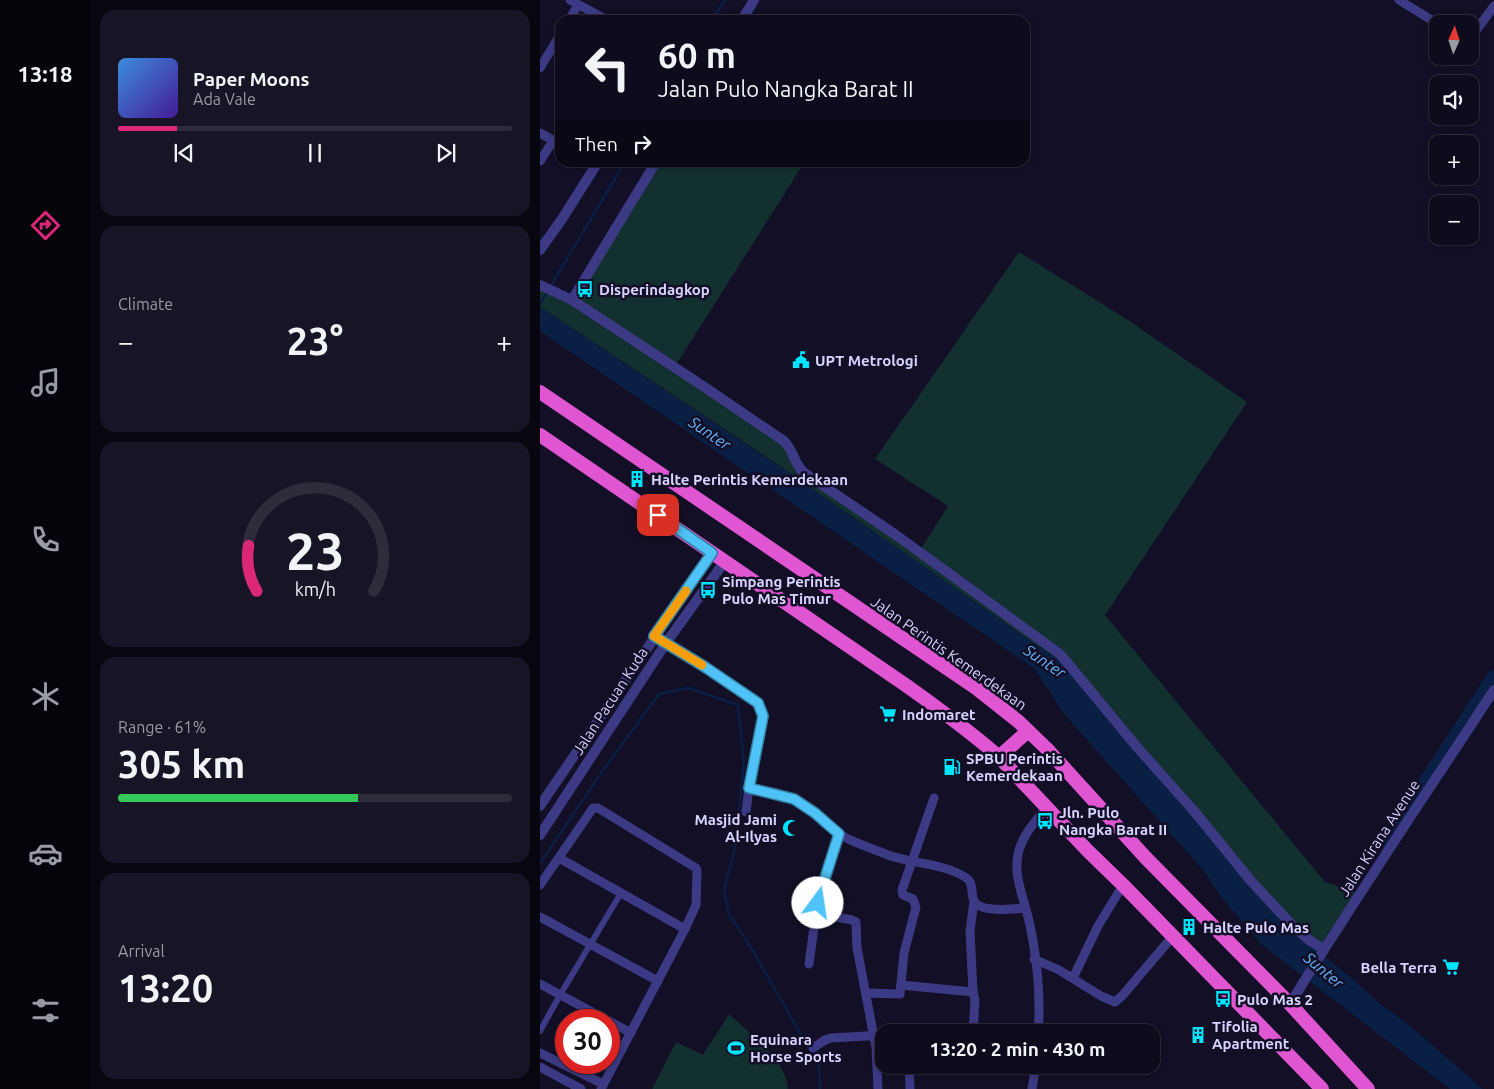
<!DOCTYPE html>
<meta charset="utf-8">
<style>
body{margin:0;font-family:Ubuntu,sans-serif;background:#171425;color:#f1f3f6;height:100vh;display:flex;flex-direction:column;font-size:19px;white-space:nowrap}
*{box-sizing:border-box;margin:0}
p{font-size:16px;color:#9b9ba3}
.icon{flex:none;width:28px;height:28px;fill:none;stroke:currentColor;stroke-width:2;stroke-linecap:round;stroke-linejoin:round}
.map{position:relative;flex:1;overflow:hidden}
.sheet{display:flex;flex-direction:column;gap:10px;padding:10px;background:#08060f;width:450px}
.sheet>*{flex:none}
.guide{position:absolute;left:15px;top:15px;width:475px;height:152px;border-radius:15px;box-shadow:0 2px 8px #0003,0 0 0 1px #2e2b3b;background:#0e0b1c;color:#f1f3f6;overflow:hidden}
.needle{width:32px;rotate:3deg}
.buttons{position:absolute;left:889px;top:15px;display:grid;gap:10px}
.buttons a{display:grid;place-items:center;width:50px;height:50px;border-radius:10px;background:#0e0b1c;box-shadow:0 2px 8px #0003,0 0 0 1px #2e2b3b;font-size:25px}
.speed{position:absolute;left:15px;top:1009px;display:flex;gap:10px;font-size:25px;font-weight:700;text-align:center}
.speed>*{display:grid;place-content:center;width:65px;height:65px;border-radius:50%;background:#0e0b1c;box-shadow:0 2px 8px #0003,0 0 0 1px #2e2b3b;line-height:1}
.speed .limit{border:8px solid #d22;background:#fff;color:#111}
.pin{position:absolute;display:grid;place-items:center;width:42px;height:42px;color:#fff;margin:-21px;border-radius:10px;box-shadow:0 2px 8px #0006}
.me{position:absolute;width:55px;margin:-28px;rotate:14deg;stroke-linejoin:round;filter:drop-shadow(0 0 4px #0008)}
.turn{display:flex;align-items:center;gap:18px;height:105px;padding:0 20px;font-size:22px}
.turn .icon{width:65px;height:65px;stroke-width:2.5}
.turn b{display:block;font-size:35px;line-height:42px}
.then{display:flex;align-items:center;height:48px;padding:0 20px;background:#0003;gap:10px;font-size:19px}
.big{font-size:38px;font-weight:600;line-height:1.1}
.sheet .card{flex:1;display:flex;flex-direction:column;justify-content:center;gap:8px;min-width:0;padding:0 18px;border-radius:15px;background:#171425}
.sheet .dial{align-items:center;gap:0}
.dial svg{height:130px;overflow:visible;fill:none;stroke:#2e2b3b;stroke-width:7;stroke-linecap:round;text-anchor:middle}
.dial text{fill:#f1f3f6;stroke:none}
.song{display:flex;align-items:center;gap:15px}
.cover{width:60px;height:60px;border-radius:8px;background:linear-gradient(135deg,hsl(210 70% 55%),hsl(260 70% 35%))}
.played{height:5px;border-radius:2px;background:linear-gradient(90deg,#db2777 15%,#2e2b3b 15%)}
.keys{display:flex;justify-content:space-around;direction:ltr}
.heat{display:flex;justify-content:space-between;align-items:center;font-size:28px;direction:ltr}
.charge{height:8px;border-radius:4px;background:linear-gradient(90deg,#34c759 61%,#2e2b3b 0)}
.trip{position:absolute;left:335px;top:1024px;width:285px;height:50px;border-radius:15px;background:#0e0b1c;box-shadow:0 2px 8px #0003,0 0 0 1px #2e2b3b;font-weight:600;line-height:50px;text-align:center}
main{display:flex;flex:1;min-height:0}
.tab-bar{display:flex;flex-direction:column;width:90px;justify-content:space-around;align-items:center;background:#06040b;color:#9b9ba3}
.tab-bar .icon{width:35px;height:35px}
.tab-bar .current{color:#db2777}
.tab-bar b{font-size:22px;color:#f1f3f6}
.map>svg:first-child{display:block}
.green{fill:#12302f}
.water{fill:#0a1f44}
.lines{fill:none;stroke-linecap:round;stroke-linejoin:round}
.stream{stroke:#0a1f44;stroke-width:2.5}
.river{stroke:#0a1f44;stroke-width:16}
.pedestrian{stroke:#3d3a85;stroke-width:6}
.minor{stroke:#3d3a85;stroke-width:9}
.tertiary{stroke:#3d3a85;stroke-width:10}
.trunk{stroke:#e055d1;stroke-width:14}
.route-casing{stroke:#337fa1;stroke-width:12}
.route{stroke:#4fc3f7;stroke-width:9}
.slow{stroke:#f59e0b;stroke-width:9}
.labels{text-anchor:middle;dominant-baseline:central;stroke-width:5;stroke-linejoin:round;paint-order:stroke}
.poi-label{font-size:15px;font-weight:bold;fill:#d9d4ff;stroke:#130f26;text-anchor:start}
.street-label{font-size:15px;fill:#d9d4ff;stroke:#130f26}
.water-label{font-size:16px;font-style:italic;fill:#62b6ff;stroke:#130f26}
</style>
<main>
<nav class="tab-bar">
<b>13:18</b>
<svg class="icon current" aria-label="directions" viewBox="0 0 24 24"><path d="M12 3l9 9-9 9-9-9zM9 14v-3h6M13 9l2 2-2 2"/></svg>
<svg class="icon" aria-label="music" viewBox="0 0 24 24"><path d="M9 18V5l10-2v13"/><circle cx="6" cy="18" r="3"/><circle cx="16" cy="16" r="3"/></svg>
<svg class="icon" aria-label="phone" viewBox="0 0 24 24"><path d="M5 4h4l2 5-3 2q2 4 5 5l2-3 5 2v4C11 20 4 13 5 4z"/></svg>
<svg class="icon" aria-label="climate" viewBox="0 0 24 24"><path d="M12 3v18M4 7l16 10M4 17L20 7"/></svg>
<svg class="icon" aria-label="car" viewBox="0 0 24 24"><path d="M5 17H2v-5l4-1 3-4h7l3 4 3 1v5h-3M9 17h6M6 11h13"/><circle cx="7" cy="17" r="2"/><circle cx="17" cy="17" r="2"/></svg>
<svg class="icon" aria-label="filters" viewBox="0 0 24 24"><path d="M4 7h16M4 17h16"/><circle cx="9" cy="7" r="2"/><circle cx="15" cy="17" r="2"/></svg>
</nav>
<section class="sheet">
<div class="card">
<div class="song"><i class="cover"></i><div><b>Paper Moons</b><p>Ada Vale</p></div></div>
<div class="played"></div>
<div class="keys"><svg class="icon" aria-label="previous" viewBox="0 0 24 24"><path d="M18 5L8 12l10 7zM5 5v14"/></svg><svg class="icon" aria-label="pause" viewBox="0 0 24 24"><path d="M8 5v14M16 5v14"/></svg><svg class="icon" aria-label="next" viewBox="0 0 24 24"><path d="M6 5l10 7-10 7zM19 5v14"/></svg></div>
</div>
<div class="card"><p>Climate</p>
<div class="heat"><a>−</a><b class="big">23°</b><a>+</a></div>
</div>
<div class="card dial"><svg viewBox="0 0 100 80">
<path d="M14 69A42 42 0 1 1 86 69"/>
<path d="M14 69A42 42 0 0 1 9 41" stroke="#db2777"/>
<text x="50" y="56" font-size="32" font-weight="700">23</text>
<text x="50" y="72" font-size="11">km/h</text>
</svg></div>
<div class="card"><p>Range · 61%</p><b class="big">305 km</b><div class="charge"></div></div>
<div class="card"><p>Arrival</p><b class="big">13:20</b></div>
</section>
<div class="map">
<svg width="954" height="1089" viewBox="0 0 954 1089">
<rect width="100%" height="100%" fill="#130f26"/>
<!-- green -->
<g class="green">
<path d="M116,163h148l-130,205 110,73 14,25 121,86 29,-46 -73,-47 144,-207 109,68 119,82 -142,213 220,267 30,10 -35,55 -11,-7 -248,-278 -290,-202 -231,-153v-22l31,15z"/>
<path d="M189,1014c22,21 56,43 59,75h-136l24,-47 27,13z"/>
</g>
<!-- water -->
<path class="water" d="M0,307l242,161 279,194 223,261 65,53 29,26 31,23 74,64h-33l-189,-145 -40,-47 -16,-25 -141,-158 -29,-45 -495,-338z"/>
<g class="lines">
<!-- stream -->
<g class="stream">
<path d="M172,20l13,-20"/>
<path d="M10,287l75,-125"/>
<path d="M0,304l7,-12"/>
<path d="M0,863l64,-94 55,-75 29,-6 50,17 6,60 -9,83 -11,42 5,24 24,37 66,115 1,23"/>
</g>
<!-- river -->
<g class="river">
<path d="M873,803l81,-125"/>
<path d="M848,843l15,-24"/>
</g>
<!-- pedestrian -->
<path class="pedestrian" d="M0,1031l20,-36 61,-102"/>
<!-- minor -->
<g class="minor">
<path d="M30,0l37,20"/>
<path d="M859,0l39,24"/>
<path d="M29,20l9,-15"/>
<path d="M930,33l5,-1 19,-26"/>
<path d="M0,68l20,-33"/>
<path d="M0,133l20,11"/>
<path d="M0,161l13,-20"/>
<path d="M115,636l50,31 53,36 5,13 -14,71c14,4 29,5 41,10 20,8 33,25 49,37 12,8 35,15 49,21 25,9 54,8 77,22 10,6 5,16 9,24 6,12 40,8 51,7"/>
<path d="M206,812l3,-25"/>
<path d="M19,858l126,71"/>
<path d="M0,885l53,-77h5l98,60 1,3 -1,34 -11,24 -84,160"/>
<path d="M276,913l36,7 4,2 1,26 19,100 2,41"/>
<path d="M0,917l118,64"/>
<path d="M494,959l25,11 42,26 14,6 7,-6 51,-60"/>
<path d="M269,964l7,-51 9,-35 14,-44"/>
<path d="M533,978l25,-52 25,-41"/>
<path d="M0,984l67,36"/>
<path d="M361,985l72,7 -3,-61 4,-30"/>
<path d="M326,993l34,1 4,-41 12,-46 -3,-8 -10,-4 -1,-5 32,-92"/>
<path d="M69,1021l22,12"/>
<path d="M433,1032l2,-32 -2,-8"/>
<path d="M498,1032c3,-34 -1,-76 -9,-111 -5,-23 -17,-47 -10,-71 5,-17 17,-29 27,-42"/>
<path d="M273,1048l12,-8 6,-2 53,-3"/>
<path d="M0,1053l63,31"/>
<path d="M369,1065l1,24"/>
<path d="M0,1067l41,22"/>
<path d="M492,1089l4,-24"/>
</g>
<!-- tertiary -->
<g class="tertiary">
<path d="M202,20l12,-20"/>
<path d="M0,250l22,-31 36,-57"/>
<path d="M0,285l32,15 131,86 81,55c9,9 10,21 19,31l93,63 164,119 77,93 57,64 57,70 40,43 18,16 14,9"/>
<path d="M32,300l84,-138"/>
<path d="M0,806l172,-253"/>
<path d="M0,835l126,-192 59,-82"/>
<path d="M750,1004c66,-107 136,-210 204,-314"/>
</g>
<!-- trunk -->
<g class="trunk">
<path d="M0,392l436,296 43,34 28,27 98,108 145,147 78,85"/>
<path d="M0,435l367,251c32,23 63,45 92,71l89,94 35,34 199,204"/>
<path d="M459,757l29,-26"/>
</g>
</g>
<g class="lines">
<!-- route casing -->
<g class="route-casing">
<path id="route" d="M118,515l54,38 -58,83 51,31 53,36 5,13 -14,72 45,11 21,14 24,21 -14,44 -7,25"/>
</g>
<!-- route -->
<use href="#route" class="route"/>
<!-- slow -->
<path class="slow" d="M146,591l-32,45 48,29"/>
</g>
<!-- icons -->
<defs>
<g id="bus-bare" transform="scale(1.35)"><path d="M-5-6H5V4H4V6H2V4H-2V6H-4V4H-5ZM-3.5-4V0h7V-4ZM-3.5 1.2v1.5H-2V1.2ZM2 1.2v1.5H3.5V1.2Z" fill="#00e5ff" stroke="#130f26" stroke-width="2.5" paint-order="stroke"/></g>
<g id="civic-bare" transform="scale(1.35)"><path d="M-.6-6.5H3V-4.5H.6V-3L4-1V1h2V6H-6V1h2V-1L-.6-3ZM-1.2 2.5V6h2.4V2.5Z" fill="#00e5ff" stroke="#130f26" stroke-width="2.5" paint-order="stroke"/></g>
<g id="building-bare" transform="scale(1.35)"><path d="M-4-6H4V6H1V3H-1V6H-4ZM-2.5-4.3h1.7v1.8h-1.7ZM.8-4.3h1.7v1.8H.8ZM-2.5-1h1.7V.8h-1.7ZM.8-1h1.7V.8H.8Z" fill="#00e5ff" stroke="#130f26" stroke-width="2.5" paint-order="stroke"/></g>
<g id="supermarket-bare" transform="scale(1.35)"><path d="M-6-5.5h2.5l.6 2H6L4.5 2H-2.5L-4.4-4H-6ZM-1.5 3.2a1.3 1.3 0 1 0 .1 0ZM3 3.2a1.3 1.3 0 1 0 .1 0Z" fill="#00e5ff" stroke="#130f26" stroke-width="2.5" paint-order="stroke"/></g>
<g id="fuel-bare" transform="scale(1.35)"><path d="M-5.5-6h7V0h2V4h1.3V-2.5L3-4.5l.8-.8L6-3V5H2.5V1h-1V6h-7ZM-4.2-4.7v3.2H.2V-4.7Z" fill="#00e5ff" stroke="#130f26" stroke-width="2.5" paint-order="stroke"/></g>
<g id="mosque-bare" transform="scale(1.35)"><path d="M3.5-4.9A6 6 0 1 0 3.5 4.9A5 5 0 1 1 3.5-4.9Z" fill="#00e5ff" stroke="#130f26" stroke-width="2.5" paint-order="stroke"/></g>
<g id="stadium-bare" transform="scale(1.35)"><path d="M0-5a6.5 5 0 1 0 0 10a6.5 5 0 1 0 0-10ZM-3.5-1.8h7v3.6h-7Z" fill="#00e5ff" stroke="#130f26" stroke-width="2.5" paint-order="stroke"/></g>
</defs>
<g fill-rule="evenodd">
<use href="#bus-bare" x="45" y="289"/>
<use href="#civic-bare" x="261" y="360"/>
<use href="#building-bare" x="97" y="479"/>
<use href="#bus-bare" x="168" y="590"/>
<use href="#supermarket-bare" x="348" y="714"/>
<use href="#fuel-bare" x="412" y="767"/>
<use href="#bus-bare" x="505" y="821"/>
<use href="#mosque-bare" x="251" y="828"/>
<use href="#building-bare" x="649" y="927"/>
<use href="#supermarket-bare" x="911" y="967"/>
<use href="#bus-bare" x="683" y="999"/>
<use href="#building-bare" x="658" y="1035"/>
<use href="#stadium-bare" x="196" y="1048"/>
</g>
<g class="labels">
<!-- poi labels -->
<g class="poi-label">
<text x="59" y="289">Disperindagkop</text>
<text x="275" y="360">UPT Metrologi</text>
<text x="111" y="479">Halte Perintis Kemerdekaan</text>
<text x="182" y="581">Simpang Perintis<tspan x="182" dy="17">Pulo Mas Timur</tspan></text>
<text x="362" y="714">Indomaret</text>
<text x="426" y="758">SPBU Perintis<tspan x="426" dy="17">Kemerdekaan</tspan></text>
<text x="519" y="812">Jln. Pulo<tspan x="519" dy="17">Nangka Barat II</tspan></text>
<text x="237" y="819" text-anchor="end">Masjid Jami<tspan x="237" dy="17">Al-Ilyas</tspan></text>
<text x="663" y="927">Halte Pulo Mas</text>
<text x="897" y="967" text-anchor="end">Bella Terra</text>
<text x="697" y="999">Pulo Mas 2</text>
<text x="672" y="1026">Tifolia<tspan x="672" dy="17">Apartment</tspan></text>
<text x="210" y="1039">Equinara<tspan x="210" dy="17">Horse Sports</tspan></text>
</g>
<!-- street labels -->
<g class="street-label">
<text transform="translate(409 653) rotate(35)">Jalan Perintis Kemerdekaan</text>
<text transform="translate(70 701) rotate(-57)">Jalan Pacuan Kuda</text>
<text transform="translate(839 838) rotate(-57)">Jalan Kirana Avenue</text>
</g>
<!-- water labels -->
<g class="water-label">
<text transform="translate(170 433) rotate(34)">Sunter</text>
<text transform="translate(505 661) rotate(34)">Sunter</text>
<text transform="translate(784 970) rotate(40)">Sunter</text>
</g>
</g>
</svg>
<div class="buttons">
<a><svg class="needle" viewBox="-14 -14 28 28"><path d="M0-13l5 13h-10z" fill="#e53935"/><path d="M0 13l5-13h-10z" fill="#9b9ba3"/></svg></a>
<a><svg class="icon" aria-label="sound" viewBox="0 0 24 24"><path d="M4 9h4l5-4v14l-5-4H4zM17 9q2 3 0 6"/></svg></a>
<a>+</a>
<a>−</a>
</div>
<div class="speed"><div class="limit">30</div></div>
<div class="pin" style="left:118px;top:515px;background:#d93025"><svg class="icon" aria-label="arrive" viewBox="0 0 24 24"><path d="M6 21V4h12l-3 4 3 4H6"/></svg></div>
<svg class="me" style="left:278px;top:903px" viewBox="-20 -20 40 40"><circle r="19" fill="#fff"/><path d="M0-13L10 11 0 6-10 11z" fill="#4fc3f7"/></svg>
<div class="trip">13:20 · 2 min · 430 m</div>
<div class="guide">
<div class="turn"><svg class="icon" aria-label="left" viewBox="0 0 24 24"><path d="M17 20v-9H6M10 6l-5 5 5 5"/></svg><div><b>60 m</b>Jalan Pulo Nangka Barat II</div></div>
<div class="then">Then<svg class="icon" aria-label="right" viewBox="0 0 24 24"><path d="M7 20v-9h11M14 6l5 5-5 5"/></svg></div>
</div>
</div>
</main>
